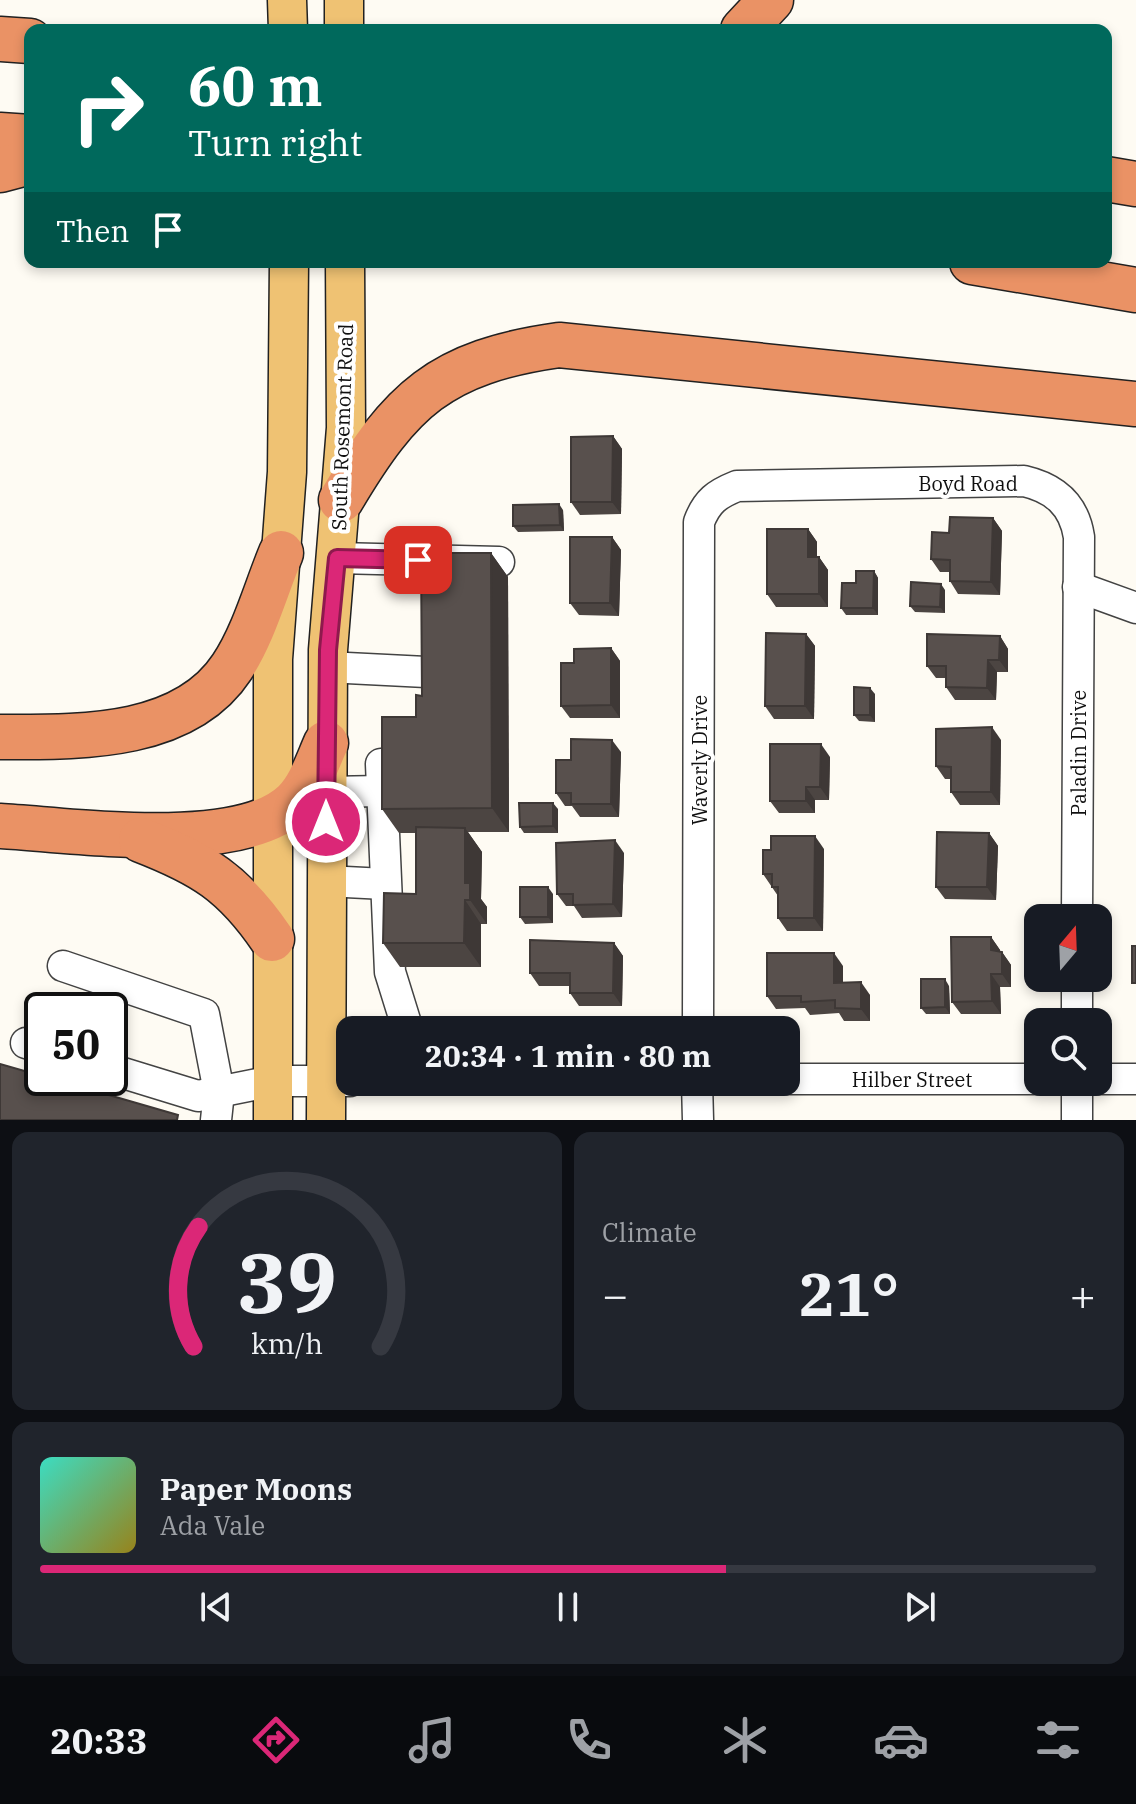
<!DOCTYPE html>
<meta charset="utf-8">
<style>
body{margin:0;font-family:"IBM Plex Serif",serif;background:#20242c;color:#f1f3f6;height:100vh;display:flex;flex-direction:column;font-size:30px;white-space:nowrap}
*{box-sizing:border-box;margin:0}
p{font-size:26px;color:#9ea1a6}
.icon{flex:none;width:44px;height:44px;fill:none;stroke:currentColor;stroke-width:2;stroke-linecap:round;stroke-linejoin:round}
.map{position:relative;height:1120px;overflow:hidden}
.drawer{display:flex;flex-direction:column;gap:12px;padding:12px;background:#0d0f14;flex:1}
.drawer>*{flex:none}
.hud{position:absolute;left:24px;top:24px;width:1088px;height:244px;border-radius:16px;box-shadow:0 4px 12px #0003;background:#00695c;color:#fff;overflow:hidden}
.needle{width:52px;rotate:19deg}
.buttons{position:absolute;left:1024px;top:904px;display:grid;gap:16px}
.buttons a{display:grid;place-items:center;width:88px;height:88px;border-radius:16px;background:#171b24;box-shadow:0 4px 12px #0003;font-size:40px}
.speed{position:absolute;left:24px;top:992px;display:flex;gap:16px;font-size:40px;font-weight:700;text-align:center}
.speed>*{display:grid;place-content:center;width:104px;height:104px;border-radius:50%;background:#171b24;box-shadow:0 4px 12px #0003;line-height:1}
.speed .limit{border:4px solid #111;border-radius:12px;background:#fff;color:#111}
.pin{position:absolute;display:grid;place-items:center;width:68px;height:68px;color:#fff;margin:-34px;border-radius:16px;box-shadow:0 4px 12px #0006}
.me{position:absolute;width:88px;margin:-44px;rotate:0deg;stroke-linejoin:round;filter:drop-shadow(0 0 6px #0008)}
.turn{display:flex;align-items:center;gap:28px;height:168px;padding:0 32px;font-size:36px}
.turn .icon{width:104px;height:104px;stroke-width:2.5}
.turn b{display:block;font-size:56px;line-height:68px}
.then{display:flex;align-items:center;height:76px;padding:0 32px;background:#0003;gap:16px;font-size:30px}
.big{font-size:60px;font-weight:700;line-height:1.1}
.drawer .widget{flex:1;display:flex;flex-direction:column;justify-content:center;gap:12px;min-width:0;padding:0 28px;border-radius:16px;background:#20242c}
.drawer .dial{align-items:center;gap:0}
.dial svg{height:208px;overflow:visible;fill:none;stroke:#363941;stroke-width:7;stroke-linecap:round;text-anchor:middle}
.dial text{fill:#f1f3f6;stroke:none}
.song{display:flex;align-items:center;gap:24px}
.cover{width:96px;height:96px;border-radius:12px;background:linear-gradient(135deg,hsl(170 70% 55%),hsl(50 70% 35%))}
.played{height:8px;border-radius:4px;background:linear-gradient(90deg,#db2777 65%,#363941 65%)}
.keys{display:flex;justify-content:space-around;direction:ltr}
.heat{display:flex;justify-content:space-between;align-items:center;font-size:44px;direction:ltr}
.drawer .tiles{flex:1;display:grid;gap:12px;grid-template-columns:1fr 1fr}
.widget:last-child{grid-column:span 2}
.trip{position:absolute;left:336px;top:1016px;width:464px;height:80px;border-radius:16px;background:#171b24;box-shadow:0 4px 12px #0003;font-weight:700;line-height:80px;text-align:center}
.tab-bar{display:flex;height:128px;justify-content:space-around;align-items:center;background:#090b0e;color:#9ea1a6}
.tab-bar .icon{width:56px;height:56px}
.tab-bar .active{color:#db2777}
.tab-bar b{font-size:36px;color:#f1f3f6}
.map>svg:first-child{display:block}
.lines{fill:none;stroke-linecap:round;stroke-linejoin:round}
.minor-casing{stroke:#434343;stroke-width:33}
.major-casing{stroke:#212121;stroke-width:41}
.highway-casing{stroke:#212121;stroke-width:47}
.minor{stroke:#fff;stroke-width:30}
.major{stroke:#efc273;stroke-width:38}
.highway{stroke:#ea9265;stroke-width:44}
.wall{fill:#4c4542}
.shaded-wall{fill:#3e3836}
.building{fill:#58504d;stroke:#3e3836;stroke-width:2}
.route-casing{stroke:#8e194d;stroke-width:20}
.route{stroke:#db2777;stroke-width:14}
.labels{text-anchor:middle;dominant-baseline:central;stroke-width:8;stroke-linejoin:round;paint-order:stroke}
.street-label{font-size:20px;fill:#101010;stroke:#fff}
</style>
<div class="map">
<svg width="1136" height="1120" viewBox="0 0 1136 1120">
<rect width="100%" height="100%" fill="#fefbf3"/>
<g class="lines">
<!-- minor casing -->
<g class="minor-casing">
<g id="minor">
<path d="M337,558l162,4"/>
<path d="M1078,587l58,21"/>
<path d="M327,667l99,5"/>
<path d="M381,764l9,208 18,58"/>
<path d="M326,792l56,-1"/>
<path d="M326,881l59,3"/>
<path d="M63,966l141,48 15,78 -3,28"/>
<path d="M1077,1022v-44"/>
<path d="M698,1030l1,-508c8,-21 18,-28 38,-36l287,-5c30,7 50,23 55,56l-2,381"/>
<path d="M26,1043l16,5"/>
<path d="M110,1069l88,27 75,-15h77"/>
<path d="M786,1079h252"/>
<path d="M1098,1079h38"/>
<path d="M697,1082l1,38"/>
<path d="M1077,1082v38"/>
</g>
</g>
<!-- major casing -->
<g class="major-casing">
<g id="major">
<path d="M287,0l1,30"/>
<path d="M344,0v30"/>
<path d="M273,1120v-461l14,-187 2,-210"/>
<path d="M326,1120l2,-470 18,-222 -1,-166"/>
</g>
</g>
<!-- highway casing -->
<g class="highway-casing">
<g id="highway">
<path d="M743,30l28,-30"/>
<path d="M0,39l30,2"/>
<path d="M0,135l30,2"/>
<path d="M0,170l30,-8"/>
<path d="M1106,179l30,5"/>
<path d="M972,262l164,28"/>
<path d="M341,500c60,-101 99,-138 218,-155l577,59"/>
<path d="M0,737c79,0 184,3 232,-70 22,-33 34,-78 49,-114"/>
<path d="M0,826c73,4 239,29 294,-24 16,-16 23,-39 32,-59"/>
<path d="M141,840c62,24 93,43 131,99"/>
</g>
</g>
<!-- minor -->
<use href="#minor" class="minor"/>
<!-- major -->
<use href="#major" class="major"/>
<!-- highway -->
<use href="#highway" class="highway"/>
</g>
<!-- wall -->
<g class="wall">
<path d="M613,436l9,13 -1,65 -41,1 -9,-13z"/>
<path d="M563,510l1,21 -46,1 -5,-6z"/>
<path d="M993,518l9,13 -2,64 -42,-1 -8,-13v-9h-10l-9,-13 18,-26z"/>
<path d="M808,529l9,13v15h2l9,13v37h-52l-9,-13z"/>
<path d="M612,537l9,13 -2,66 -40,-1 -9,-12z"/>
<path d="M491,553l17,24 1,255h-41l14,20 -1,47 6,8v17h-6v43h-81l-17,-24 33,-49v-61h-17l-17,-24 34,-92 6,-21z"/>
<path d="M874,571l4,7v37h-32l-5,-7 15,-25z"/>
<path d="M945,590v23l-30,-1 -5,-6z"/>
<path d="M806,634l9,12 -1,73h-40l-9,-13z"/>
<path d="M1000,636l8,13v23h-11l-1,28h-41l-9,-13v-9h-10l-9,-12z"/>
<path d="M611,648l9,13v57h-50l-9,-12 13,-43z"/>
<path d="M875,694v28l-16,-1 -5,-6z"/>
<path d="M1001,740l-1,65h-40l-9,-13v-13h-6l-9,-13z"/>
<path d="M621,752l-2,65h-39l-8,-11h-7l-9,-13 15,-33z"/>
<path d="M830,757l-1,43h-14v13h-36l-9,-12z"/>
<path d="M558,809v24h-34l-4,-6z"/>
<path d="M989,833l9,13 -2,54 -51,-1 -9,-12z"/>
<path d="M824,849l-1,82h-36l-9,-13v-22l-15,-22z"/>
<path d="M624,853l-2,64 -40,1 -8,-12h-8l-9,-12z"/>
<path d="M553,894v29l-28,1 -5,-7z"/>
<path d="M991,937l9,13v2h2l9,13v22h-11l1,27h-40l-9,-12z"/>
<path d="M614,943l9,13 -1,50h-43l-9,-13v-7h-31l-9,-13z"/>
<path d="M843,966v16l27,13v26h-26l-5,-8 -29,2 -5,-7 -29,1 -9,-13z"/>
<path d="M949,986l1,28h-24l-5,-6z"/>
</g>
<!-- shaded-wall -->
<g class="shaded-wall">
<path d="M613,436l9,13 -1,65 -9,-12z"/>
<path d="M559,504l4,6 1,21 -4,-6z"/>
<path d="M993,518l9,13 -2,64 -9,-13z"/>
<path d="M808,529l9,13v28l-9,-13z"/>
<path d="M612,537l9,13 -2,66 -9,-13z"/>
<path d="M491,553l17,24 1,255 -17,-24z"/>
<path d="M819,557l9,13v37l-9,-13z"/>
<path d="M874,571l4,7v37l-5,-7z"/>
<path d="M941,584l4,6v23l-5,-6z"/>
<path d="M806,634l9,12 -1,73 -9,-13z"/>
<path d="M1000,636l8,13v23l-9,-12z"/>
<path d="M611,648l9,13v57l-9,-13z"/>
<path d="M988,660l9,12 -1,28 -9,-12z"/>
<path d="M870,688l5,6v28l-5,-7z"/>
<path d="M992,727l9,13 -1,65 -9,-13z"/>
<path d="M612,740l9,12 -2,65 -8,-13z"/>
<path d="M821,744l9,13 -1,43 -9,-13z"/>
<path d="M806,787l9,13v13l-9,-12z"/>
<path d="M553,803l5,6v24l-5,-7z"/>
<path d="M465,828l17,24 -1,47 6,8v17l-17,-24 -5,-17z"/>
<path d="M989,833l9,13 -2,54 -9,-13z"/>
<path d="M815,836l9,13 -1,82 -9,-13z"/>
<path d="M615,840l9,13 -2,64 -9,-13z"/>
<path d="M548,887l5,7v29l-5,-6z"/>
<path d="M465,900l16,24v43l-17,-24z"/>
<path d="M991,937l9,13v13l-9,-13z"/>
<path d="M614,943l9,13 -1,50 -9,-13z"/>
<path d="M1002,952l9,13v22l-9,-13z"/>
<path d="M834,953l9,13v29l-9,-12z"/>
<path d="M991,974l9,13 1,27 -9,-13z"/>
<path d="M945,979l4,7 1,28 -5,-7z"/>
<path d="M861,982l9,13v26l-9,-12z"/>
</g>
<!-- building -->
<g class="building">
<path d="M613,436l-1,66h-41v-65z"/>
<path d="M559,504l1,21 -47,1v-21z"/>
<path d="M950,517l43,1 -2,64 -41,-1v-21l-19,-1 1,-27 17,1z"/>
<path d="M767,529h41v28h11v37h-52z"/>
<path d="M570,537h42l-2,66h-40z"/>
<path d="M421,553h70l1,255 -110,1v-92h34v-22l6,1z"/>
<path d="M856,571h18l-1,37h-32l1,-25h14z"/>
<path d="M911,582l30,2 -1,23 -30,-1z"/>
<path d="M766,633l40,1 -1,72h-40z"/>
<path d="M927,634l73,2 -1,24h-11l-1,28 -41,-1v-21h-19z"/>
<path d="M611,648v57l-50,1v-43h13v-14z"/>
<path d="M854,687l16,1v27h-16z"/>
<path d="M992,727l-1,65h-40v-25l-15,-1v-37z"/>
<path d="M571,739l41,1 -1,64h-40v-11h-15v-33h15z"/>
<path d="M770,744h51l-1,43h-14v14h-36z"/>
<path d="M519,803h34v23l-33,1z"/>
<path d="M416,827l49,1v55h5v17h-5l-1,43h-81l1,-50 32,1z"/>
<path d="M937,832l52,1 -2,54h-51z"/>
<path d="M771,836h44l-1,82h-36v-31h-6v-13h-9v-24h8z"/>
<path d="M615,840l-2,64 -40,1v-11h-16l-1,-51z"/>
<rect x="520" y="887" width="28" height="30"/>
<path d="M951,937h40v13l11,2v22h-11l1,27 -40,1z"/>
<path d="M530,940l84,3 -1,50h-43v-20h-40z"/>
<rect x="1132" y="946" width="4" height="37"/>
<path d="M767,953h67v30l27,-1v27l-26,-1v-8l-34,2v-6h-34z"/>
<path d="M921,979h24v28l-24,1z"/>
<path d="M0,1064l42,12v2h8l128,37 -1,5h-177z"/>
</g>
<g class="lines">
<!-- route casing -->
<g class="route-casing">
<path id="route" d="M326,822l2,-172 9,-92 81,2"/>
</g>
<!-- route -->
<use href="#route" class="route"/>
</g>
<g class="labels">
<!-- street labels -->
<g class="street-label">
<text transform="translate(342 427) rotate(-88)">South Rosemont Road</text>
<text x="968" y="483">Boyd Road</text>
<text transform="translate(1078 753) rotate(-90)">Paladin Drive</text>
<text transform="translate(699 760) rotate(-90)">Waverly Drive</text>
<text x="912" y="1079">Hilber Street</text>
</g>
</g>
</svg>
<div class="buttons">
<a><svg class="needle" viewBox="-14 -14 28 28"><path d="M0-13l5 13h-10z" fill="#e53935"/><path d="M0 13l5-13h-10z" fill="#9ea1a6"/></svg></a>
<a><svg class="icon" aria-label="search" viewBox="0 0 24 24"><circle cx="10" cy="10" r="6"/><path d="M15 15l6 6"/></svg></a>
</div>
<div class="speed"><div class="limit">50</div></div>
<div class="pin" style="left:418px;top:560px;background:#d93025"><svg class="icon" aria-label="arrive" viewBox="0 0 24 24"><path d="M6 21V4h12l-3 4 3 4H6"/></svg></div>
<svg class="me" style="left:326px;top:822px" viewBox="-20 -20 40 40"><circle r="17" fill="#db2777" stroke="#fff" stroke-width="3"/><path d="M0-11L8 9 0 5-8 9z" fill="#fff"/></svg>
<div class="trip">20:34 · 1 min · 80 m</div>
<div class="hud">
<div class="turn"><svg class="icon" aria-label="right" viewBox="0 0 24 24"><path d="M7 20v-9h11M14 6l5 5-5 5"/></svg><div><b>60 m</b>Turn right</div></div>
<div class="then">Then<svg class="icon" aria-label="arrive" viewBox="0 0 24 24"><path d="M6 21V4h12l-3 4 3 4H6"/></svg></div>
</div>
</div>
<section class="drawer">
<div class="tiles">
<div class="widget dial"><svg viewBox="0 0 100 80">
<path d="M14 69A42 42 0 1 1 86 69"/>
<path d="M14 69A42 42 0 0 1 16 23" stroke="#db2777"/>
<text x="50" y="56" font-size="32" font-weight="700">39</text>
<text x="50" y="72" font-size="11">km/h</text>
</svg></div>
<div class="widget"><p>Climate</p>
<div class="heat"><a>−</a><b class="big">21°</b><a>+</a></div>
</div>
<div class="widget">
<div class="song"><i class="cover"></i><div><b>Paper Moons</b><p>Ada Vale</p></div></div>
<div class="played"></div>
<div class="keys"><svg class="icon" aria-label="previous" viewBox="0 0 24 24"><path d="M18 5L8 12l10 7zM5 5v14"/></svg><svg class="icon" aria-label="pause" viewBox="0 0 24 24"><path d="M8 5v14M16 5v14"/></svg><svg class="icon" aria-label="next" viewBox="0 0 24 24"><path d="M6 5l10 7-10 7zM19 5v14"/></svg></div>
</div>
</div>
</section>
<nav class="tab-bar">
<b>20:33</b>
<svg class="icon active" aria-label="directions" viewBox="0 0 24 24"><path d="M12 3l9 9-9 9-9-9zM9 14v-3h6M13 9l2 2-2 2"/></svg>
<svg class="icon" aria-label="music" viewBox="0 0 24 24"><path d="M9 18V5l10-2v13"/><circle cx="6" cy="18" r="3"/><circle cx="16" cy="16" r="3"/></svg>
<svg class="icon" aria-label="phone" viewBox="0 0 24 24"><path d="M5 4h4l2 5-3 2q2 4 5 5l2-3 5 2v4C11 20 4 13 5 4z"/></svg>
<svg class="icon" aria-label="climate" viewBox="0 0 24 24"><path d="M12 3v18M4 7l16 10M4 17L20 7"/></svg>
<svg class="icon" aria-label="car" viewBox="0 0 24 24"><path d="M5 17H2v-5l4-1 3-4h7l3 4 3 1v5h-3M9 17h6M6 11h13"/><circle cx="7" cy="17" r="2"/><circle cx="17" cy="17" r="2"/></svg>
<svg class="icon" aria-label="filters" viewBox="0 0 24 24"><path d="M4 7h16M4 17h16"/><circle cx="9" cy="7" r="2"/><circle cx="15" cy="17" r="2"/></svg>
</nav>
